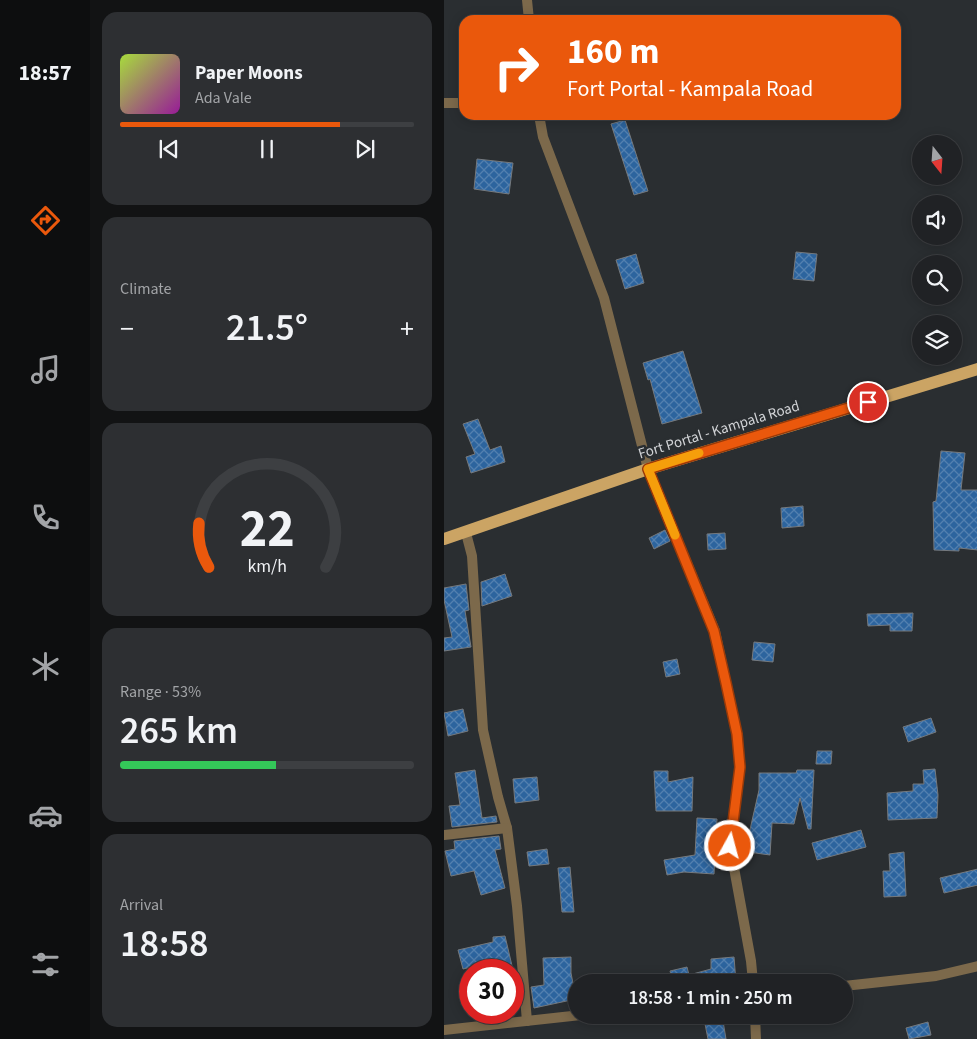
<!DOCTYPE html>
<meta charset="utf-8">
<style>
body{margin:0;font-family:"Source Sans 3",sans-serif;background:#2d2f32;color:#f1f3f6;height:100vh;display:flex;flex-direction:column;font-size:19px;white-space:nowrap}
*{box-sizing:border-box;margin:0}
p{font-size:16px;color:#a2a4a7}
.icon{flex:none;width:28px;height:28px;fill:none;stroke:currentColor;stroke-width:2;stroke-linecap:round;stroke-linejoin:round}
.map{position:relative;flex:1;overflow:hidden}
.panel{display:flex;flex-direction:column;gap:12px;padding:12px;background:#121314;width:354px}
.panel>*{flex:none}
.guide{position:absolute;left:15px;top:15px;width:442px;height:105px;border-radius:15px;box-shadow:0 2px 12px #0003,0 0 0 1px #3d3f42;background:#ea580c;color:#fff;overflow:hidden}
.needle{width:32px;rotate:163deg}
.fabs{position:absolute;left:468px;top:135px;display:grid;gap:10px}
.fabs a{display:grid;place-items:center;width:50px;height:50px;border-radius:50%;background:#202225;box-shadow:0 2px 12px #0003,0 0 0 1px #3d3f42;font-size:25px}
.speed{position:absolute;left:15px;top:959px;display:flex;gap:10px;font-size:25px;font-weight:700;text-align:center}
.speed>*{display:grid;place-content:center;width:65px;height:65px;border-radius:50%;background:#202225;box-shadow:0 2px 12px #0003,0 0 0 1px #3d3f42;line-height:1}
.speed .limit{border:8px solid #d22;background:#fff;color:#111}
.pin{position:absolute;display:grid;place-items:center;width:42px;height:42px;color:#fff;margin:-21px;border:2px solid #fff;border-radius:50%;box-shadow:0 1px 5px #0007}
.me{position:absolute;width:55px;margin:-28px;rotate:7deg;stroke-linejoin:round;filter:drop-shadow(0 0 4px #0008)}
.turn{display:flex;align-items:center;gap:18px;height:105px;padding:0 25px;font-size:22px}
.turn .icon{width:65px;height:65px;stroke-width:2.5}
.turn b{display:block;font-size:35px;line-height:42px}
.big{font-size:38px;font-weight:600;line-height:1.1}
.panel .card{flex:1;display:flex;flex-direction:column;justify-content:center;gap:8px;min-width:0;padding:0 18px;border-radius:15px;background:#2d2f32}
.panel .dial{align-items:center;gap:0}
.dial svg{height:130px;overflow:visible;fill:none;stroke:#3d3f42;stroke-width:7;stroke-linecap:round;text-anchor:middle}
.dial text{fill:#f1f3f6;stroke:none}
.song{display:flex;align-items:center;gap:15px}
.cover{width:60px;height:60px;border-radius:8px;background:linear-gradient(135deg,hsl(80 70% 55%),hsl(300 70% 35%))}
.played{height:5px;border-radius:2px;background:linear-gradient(90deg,#ea580c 75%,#3d3f42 75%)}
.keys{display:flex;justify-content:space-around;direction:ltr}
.heat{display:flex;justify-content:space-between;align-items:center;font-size:28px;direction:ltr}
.charge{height:8px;border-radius:4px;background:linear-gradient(90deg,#34c759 53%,#3d3f42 0)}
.trip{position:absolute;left:124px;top:974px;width:285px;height:50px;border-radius:25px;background:#202225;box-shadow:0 2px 12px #0003,0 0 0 1px #3d3f42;font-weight:600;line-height:50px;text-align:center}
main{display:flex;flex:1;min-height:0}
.tab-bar{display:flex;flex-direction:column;width:90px;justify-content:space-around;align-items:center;background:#0d0e0f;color:#a2a4a7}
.tab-bar .icon{width:35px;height:35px}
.tab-bar .current{color:#ea580c}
.tab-bar b{font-size:22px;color:#f1f3f6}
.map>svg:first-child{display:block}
.building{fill:url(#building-cross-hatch);stroke:#75797d}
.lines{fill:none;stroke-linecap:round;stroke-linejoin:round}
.street{stroke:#7c694b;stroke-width:10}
.primary{stroke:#cba464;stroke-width:12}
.route-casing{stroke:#983908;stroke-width:12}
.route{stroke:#ea580c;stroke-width:9}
.slow{stroke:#f59e0b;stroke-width:9}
.labels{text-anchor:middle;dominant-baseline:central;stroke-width:5;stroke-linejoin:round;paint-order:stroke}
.street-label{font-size:15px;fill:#d0d2d5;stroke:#2a2e31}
</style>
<main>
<nav class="tab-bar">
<b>18:57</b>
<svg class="icon current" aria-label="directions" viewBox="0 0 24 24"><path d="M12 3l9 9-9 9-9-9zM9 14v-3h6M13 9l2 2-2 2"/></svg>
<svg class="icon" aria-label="music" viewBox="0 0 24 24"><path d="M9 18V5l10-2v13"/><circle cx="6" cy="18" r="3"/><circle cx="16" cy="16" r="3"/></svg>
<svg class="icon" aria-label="phone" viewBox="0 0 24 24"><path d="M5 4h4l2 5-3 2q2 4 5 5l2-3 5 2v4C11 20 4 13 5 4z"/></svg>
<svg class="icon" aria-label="climate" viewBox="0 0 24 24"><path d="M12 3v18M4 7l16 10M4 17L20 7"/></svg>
<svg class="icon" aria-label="car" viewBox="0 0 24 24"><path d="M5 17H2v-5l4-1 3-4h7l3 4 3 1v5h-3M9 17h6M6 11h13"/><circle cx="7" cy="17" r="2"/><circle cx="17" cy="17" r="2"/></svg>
<svg class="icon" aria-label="filters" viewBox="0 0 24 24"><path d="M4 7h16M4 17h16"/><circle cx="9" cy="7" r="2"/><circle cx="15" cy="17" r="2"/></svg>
</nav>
<section class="panel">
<div class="card">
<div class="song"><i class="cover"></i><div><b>Paper Moons</b><p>Ada Vale</p></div></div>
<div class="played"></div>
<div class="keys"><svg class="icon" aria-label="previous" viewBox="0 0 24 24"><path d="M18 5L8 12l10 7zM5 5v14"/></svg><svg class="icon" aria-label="pause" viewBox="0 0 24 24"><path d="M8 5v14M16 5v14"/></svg><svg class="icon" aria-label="next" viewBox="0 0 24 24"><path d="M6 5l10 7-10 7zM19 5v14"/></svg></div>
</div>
<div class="card"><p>Climate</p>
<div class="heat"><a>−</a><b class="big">21.5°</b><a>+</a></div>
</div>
<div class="card dial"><svg viewBox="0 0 100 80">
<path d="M14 69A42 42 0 1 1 86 69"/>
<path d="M14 69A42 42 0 0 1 8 42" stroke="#ea580c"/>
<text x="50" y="56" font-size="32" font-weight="700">22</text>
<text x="50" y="72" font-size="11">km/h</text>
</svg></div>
<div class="card"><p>Range · 53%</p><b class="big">265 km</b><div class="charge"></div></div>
<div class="card"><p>Arrival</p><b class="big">18:58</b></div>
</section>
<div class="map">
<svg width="534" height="1039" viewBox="0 0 534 1039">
<defs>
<pattern id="building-cross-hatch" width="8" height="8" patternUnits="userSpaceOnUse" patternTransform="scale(1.25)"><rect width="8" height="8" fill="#2c649e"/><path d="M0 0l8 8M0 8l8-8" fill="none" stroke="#5380af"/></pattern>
</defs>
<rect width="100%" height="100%" fill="#2a2e31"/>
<!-- building -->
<g class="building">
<path d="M181,120l23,71 -14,4 -23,-71z"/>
<path d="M33,159l36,4 -4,31 -35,-5z"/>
<path d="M352,252l21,2 -3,27 -21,-2z"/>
<path d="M192,254l8,29 -19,6 -9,-29z"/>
<path d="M239,351l19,62 -40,11 -12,-45 -2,1 -5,-17z"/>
<path d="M34,419l12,31 11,-4 4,16 -34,11 -5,-16 9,-3 -12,-30z"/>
<path d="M497,451l24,2 -4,37h17v60l-19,-2v3l-25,-1 -1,-48 3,-1z"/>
<path d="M359,506l1,20 -22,2 -1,-20z"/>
<path d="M221,530l5,11 -16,8 -5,-11z"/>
<path d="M281,533l1,16 -18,1 -1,-16z"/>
<path d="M61,574l7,22 -30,10 -1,-24z"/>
<path d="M22,584l3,26 -4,1 6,36 -27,4v-13l8,-1 -8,-37v-12z"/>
<path d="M469,613l-1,18h-22v-6l-22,1 -1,-12z"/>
<path d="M310,642l21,2 -2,18 -21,-2z"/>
<path d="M233,659l3,15 -14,3 -3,-15z"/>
<path d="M19,709l5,22 -20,5 -4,-23z"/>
<path d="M487,718l5,14 -28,10 -5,-15z"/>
<path d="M373,751h15l-1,13h-15z"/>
<path d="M491,769l3,26 -1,23 -49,2 -1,-27 26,-2v-7h11l-1,-14z"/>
<path d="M31,770l7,48 14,-2 1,6 -45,5 -3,-21 11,-1 -5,-32z"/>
<path d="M353,770h17l-3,59h-3l-8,-31 -6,26 -22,-1 -2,32 -22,-3 1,-18 10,-44v-17h37z"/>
<path d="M210,771h14v11l25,-5 -1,34h-36z"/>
<path d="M93,777l2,23 -24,3 -2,-24z"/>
<path d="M253,818l20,1 -3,55 -30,-2 -17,3 -3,-15 31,-5z"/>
<path d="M417,830l5,17 -49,13 -5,-17z"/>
<path d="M55,836l2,13 -6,1 10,38 -24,7 -7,-24 -23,5 -6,-25 10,-2 -1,-8z"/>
<path d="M103,849l2,15 -20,2 -2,-14z"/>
<path d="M460,852l2,44 -22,1 -1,-26h7l-1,-17z"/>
<path d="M126,867l4,45h-12l-4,-44z"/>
<path d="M534,869v16l-34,8 -4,-15z"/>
<path d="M61,936l8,34h-24l-1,-7 -25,6 -5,-19 35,-8v-5z"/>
<path d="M127,957v16l5,26 -42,9 -3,-21 13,-2 -1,-27z"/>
<path d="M290,957l2,25h-63l-3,-11 17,-4 2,8 22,-6v-10z"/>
<path d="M279,1021l3,18h-18l-3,-15z"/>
<path d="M484,1022l3,13 -22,4 -3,-11z"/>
</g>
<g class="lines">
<!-- street -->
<g class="street">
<path d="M83,0l2,20"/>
<path d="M0,103h20"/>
<path d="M95,115l4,22 61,161 44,171 67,162 22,103 3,33 -10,79 21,115 2,21"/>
<path d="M22,533l6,23 11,174 15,67 9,31 10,78 10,115"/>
<path d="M0,835l63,-7"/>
<path d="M400,986l92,-10 42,-10"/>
<path d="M311,1015l1,24"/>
<path d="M0,1030l137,-15"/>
</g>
<!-- primary -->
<path class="primary" d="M0,539l204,-70 330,-100"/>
</g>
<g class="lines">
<!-- route casing -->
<g class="route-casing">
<path id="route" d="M286,846l10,-79 -3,-33 -11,-51 -12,-52 -66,-162 220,-67"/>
</g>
<!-- route -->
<use href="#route" class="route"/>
<!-- slow -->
<path class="slow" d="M231,535l-27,-66 51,-16"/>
</g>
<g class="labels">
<!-- street labels -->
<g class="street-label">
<text transform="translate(275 430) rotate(-17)">Fort Portal - Kampala Road</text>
</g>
</g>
</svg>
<div class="fabs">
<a><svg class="needle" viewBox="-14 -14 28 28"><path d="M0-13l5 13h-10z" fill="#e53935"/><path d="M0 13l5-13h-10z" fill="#a2a4a7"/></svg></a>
<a><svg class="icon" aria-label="sound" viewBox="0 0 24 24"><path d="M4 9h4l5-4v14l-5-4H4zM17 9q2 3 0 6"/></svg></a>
<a><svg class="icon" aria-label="search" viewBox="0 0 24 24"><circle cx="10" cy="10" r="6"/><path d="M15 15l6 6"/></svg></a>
<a><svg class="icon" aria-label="layers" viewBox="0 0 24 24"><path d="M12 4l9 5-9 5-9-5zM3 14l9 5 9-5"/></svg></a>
</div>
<div class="speed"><div class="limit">30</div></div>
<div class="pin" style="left:424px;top:402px;background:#d93025"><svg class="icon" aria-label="arrive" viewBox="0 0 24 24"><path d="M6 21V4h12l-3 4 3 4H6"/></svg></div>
<svg class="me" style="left:286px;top:846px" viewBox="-20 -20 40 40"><circle r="17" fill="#ea580c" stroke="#fff" stroke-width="3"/><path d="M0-11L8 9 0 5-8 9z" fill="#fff"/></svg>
<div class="trip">18:58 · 1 min · 250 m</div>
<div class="guide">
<div class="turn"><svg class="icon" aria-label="right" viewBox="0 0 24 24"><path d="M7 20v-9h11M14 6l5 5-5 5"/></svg><div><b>160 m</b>Fort Portal - Kampala Road</div></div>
</div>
</div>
</main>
